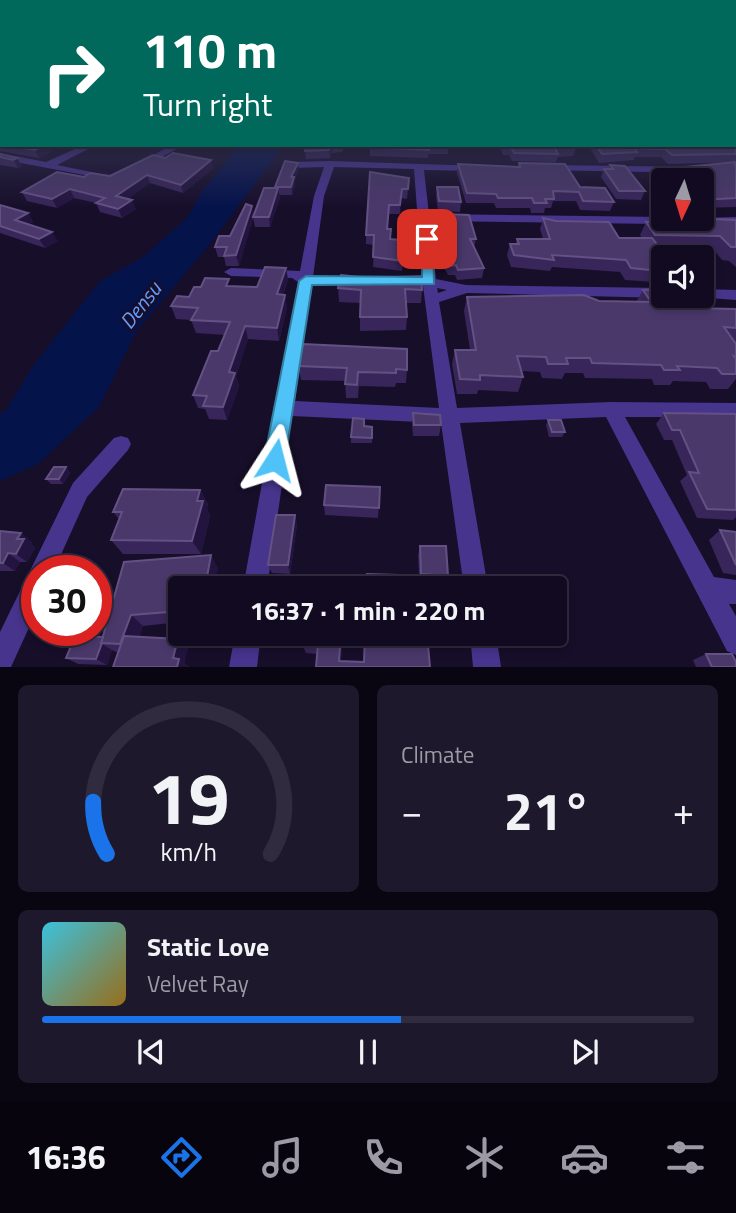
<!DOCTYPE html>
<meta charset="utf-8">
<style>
body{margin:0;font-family:"Titillium Web",sans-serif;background:#1e182d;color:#f1f3f6;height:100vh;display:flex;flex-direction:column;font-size:26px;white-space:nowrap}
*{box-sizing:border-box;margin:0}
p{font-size:23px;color:#9c9aa5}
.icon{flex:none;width:38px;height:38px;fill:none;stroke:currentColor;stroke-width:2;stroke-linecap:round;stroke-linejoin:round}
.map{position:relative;height:667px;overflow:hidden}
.drawer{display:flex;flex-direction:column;gap:18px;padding:18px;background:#090612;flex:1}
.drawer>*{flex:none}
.top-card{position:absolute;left:0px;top:0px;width:737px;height:147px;box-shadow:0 4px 10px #0003,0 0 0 2px #302b3e;background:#00695c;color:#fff;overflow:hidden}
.needle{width:46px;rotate:184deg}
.fabs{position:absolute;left:651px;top:168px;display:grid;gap:14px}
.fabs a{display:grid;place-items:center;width:63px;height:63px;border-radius:7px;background:#110a20;box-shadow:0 4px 10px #0003,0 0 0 2px #302b3e;font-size:35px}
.speed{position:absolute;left:21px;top:555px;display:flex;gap:14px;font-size:35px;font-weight:700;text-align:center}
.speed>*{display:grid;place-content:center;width:91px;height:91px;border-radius:50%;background:#110a20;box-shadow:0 4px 10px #0003,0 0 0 2px #302b3e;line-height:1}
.speed .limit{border:10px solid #d22;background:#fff;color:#111}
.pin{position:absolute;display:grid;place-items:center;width:60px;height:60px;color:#fff;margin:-30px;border-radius:14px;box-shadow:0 4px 10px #0006}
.me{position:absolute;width:77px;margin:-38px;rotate:9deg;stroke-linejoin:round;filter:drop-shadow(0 0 5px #0008)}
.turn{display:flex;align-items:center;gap:24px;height:147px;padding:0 28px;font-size:32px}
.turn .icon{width:91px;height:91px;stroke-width:2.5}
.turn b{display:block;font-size:49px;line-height:60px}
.big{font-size:52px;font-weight:700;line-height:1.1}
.drawer .widget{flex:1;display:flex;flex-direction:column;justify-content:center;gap:10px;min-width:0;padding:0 24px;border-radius:10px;background:#1e182d}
.drawer .dial{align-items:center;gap:0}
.dial svg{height:182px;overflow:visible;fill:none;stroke:#302b3e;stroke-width:7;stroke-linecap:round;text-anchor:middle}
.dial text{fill:#f1f3f6;stroke:none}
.song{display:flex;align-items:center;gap:21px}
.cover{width:84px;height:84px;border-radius:10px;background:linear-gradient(135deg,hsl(190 70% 55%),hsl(40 70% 35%))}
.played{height:7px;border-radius:4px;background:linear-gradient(90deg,#1a73e8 55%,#302b3e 55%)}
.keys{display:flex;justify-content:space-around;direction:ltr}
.heat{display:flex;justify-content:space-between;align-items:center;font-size:38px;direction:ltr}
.drawer .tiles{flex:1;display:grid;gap:18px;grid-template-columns:1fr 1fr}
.widget:last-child{grid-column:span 2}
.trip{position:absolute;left:168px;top:576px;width:399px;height:70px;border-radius:7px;background:#110a20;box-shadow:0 4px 10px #0003,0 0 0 2px #302b3e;font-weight:700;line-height:70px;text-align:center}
.dock{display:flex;height:112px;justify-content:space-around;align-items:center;background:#07040d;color:#9c9aa5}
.dock .icon{width:49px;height:49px}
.dock .current{color:#1a73e8}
.dock b{font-size:32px;color:#f1f3f6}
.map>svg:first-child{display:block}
.water{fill:#05134b}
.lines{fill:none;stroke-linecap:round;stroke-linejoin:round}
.minor{fill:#47348d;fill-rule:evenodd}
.wall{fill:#382559}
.shaded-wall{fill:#23143f}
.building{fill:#4a386b;stroke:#625182;stroke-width:2}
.route{fill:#4fc3f7;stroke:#337fa1;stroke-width:2}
.labels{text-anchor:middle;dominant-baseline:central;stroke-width:5;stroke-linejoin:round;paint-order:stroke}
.water-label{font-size:21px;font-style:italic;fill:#649dff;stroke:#170e2a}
</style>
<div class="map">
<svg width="736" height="667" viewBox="0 0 736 667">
<rect width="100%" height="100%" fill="#170e2a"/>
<!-- water -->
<path class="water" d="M240,145h44l-75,100 -73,87 -37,75 -61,57 -38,17v-67l6,-4 27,-44 67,-85 43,-24 44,-39 16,-28z"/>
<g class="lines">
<!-- minor -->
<g class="minor">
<path d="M84,145h12l-39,20 54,11v4l-111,-21v-6l46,9z"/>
<path d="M172,145h12l-41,22 -8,-2z"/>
<path d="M330,161l153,5 1,2 -5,3 -55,-1 5,44 234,3v2l73,-2v8l-306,-4 6,58 30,6 197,3v8h5l-5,2 -196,-5 -28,9 18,106 154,-6 125,1v14h-111l89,160 22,3v24h-7l7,12v39l-9,-4 -121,-234 -146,6 28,165h-24l-23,-165 -149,-7 -25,172h-24l32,-177 -2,-3 3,-5 22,-121 -6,-4 -61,-2 -7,-4 7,-4 69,3 14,-75 10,-29 -34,1 -5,-3 5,-3zM334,167l80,2 8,108 -9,4 10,5 16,122 -144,-7 16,-116h48l7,-4 -7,-4h-46l11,-81zM437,288l10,2 -9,3z"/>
<path d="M547,165l156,2 5,3 -5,3 -160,-3 -1,-2z"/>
<path d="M702,289l34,1v10l-39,-3 5,-1z"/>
<path d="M121,436l7,2 3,6 -3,6 -41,47 -33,73h-17v40l-26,57h-11v-35l73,-149 41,-45z"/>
<path d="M235,634h26l-4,33h-28z"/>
<path d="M470,634h26l5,33h-28z"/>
</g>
</g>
<!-- wall -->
<g class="wall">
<path d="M736,115v47l-68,2 -7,-7h-26l-1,3 -35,3 -9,-15 1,-3h144z"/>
<path d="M2,139v6h55l-5,2 1,4 -14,7 -39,-7v-11z"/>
<path d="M307,145h38l-3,7 -10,1 -2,5 -24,1 -1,-8z"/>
<path d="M367,145h81v9h-20v4l-58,-2v-10z"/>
<path d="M499,145h75l2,3 -3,8 -15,1 -2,5 -44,-1 -3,-6h-6z"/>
<path d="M0,154l17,4 5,8 -4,2 -18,-3z"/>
<path d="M736,162v45l-34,1v-28h-16l-5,-5 4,-8z"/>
<path d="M519,163l95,39 -4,9 -30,-1 -4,-9h-23l-2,7h-6l-1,5h-13l-1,-5h-34l-2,-5h-28l-9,-30 1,-9 60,3z"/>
<path d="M610,165l35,26 -4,9 -25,-1 -15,-22 3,-8h5z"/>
<path d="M213,168l-30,25 -33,-10 -23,16 9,10 -14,9 -22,-6 -4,-9 -22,-5 -17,10 -30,-7 -5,-9 62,-15z"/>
<path d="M299,170l-4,9v6l-3,10h-13l1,3 -10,29h-15l-2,-9 -14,48h-13l-2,-9h-6l-3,-10 15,-11 24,-21 21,-27z"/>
<path d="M409,178l-2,21 -6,-1 -1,16h-11l-1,15 3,10 12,22 -1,10 -29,-4 1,-22 -8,-1v-9z"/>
<path d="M656,184h7v22l-11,-13z"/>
<path d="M437,187l24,15 -1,10 -22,-1 -2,-14z"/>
<path d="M0,205l28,8 5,9 -4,2 29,17 -13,7 -45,-15z"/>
<path d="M441,214l35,25 -2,9 10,20 -2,10 -25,2 -2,-5h-7l-4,-7h-3l-2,-14 1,-10h12l-4,-15h-7l-1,-5z"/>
<path d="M543,218l76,20h23l-2,-3 6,-13 39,-2v-1l51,1v47l-7,-6 -7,-1 -9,-11 -54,-1 4,9v8l-2,4h-2l1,2 -6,11 -29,-2 -5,-8 -68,-5 -2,4 -39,-4 -4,-12 3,-11h6l1,-5h26l-3,-10z"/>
<path d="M286,268l2,12 -5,15h2l2,13 -8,33 -31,-2 -12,37 3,10 -12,34 -18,-1 -4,-10 -7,-1 -5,-13 25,-44 7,-16 -29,-2 -5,-13 -15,-1 -5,-13 18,-9 41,-11 27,1z"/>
<path d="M338,288l84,2 -1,13h-15l1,14 -1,13 -46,1v-28l-21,-1z"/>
<path d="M643,290l47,18 46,1v70l-8,10h-18l-4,-7 -33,-1 -3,4h-16l-2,-6 -67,-1 -2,-5h-18l-3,6 -20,-1 -2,-6 -19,-1 2,6 -5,15 -40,-2 -1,4h-20l-5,-30 3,-14h15l-6,-39 3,-14 169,5z"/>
<path d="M298,366l109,4 -1,13h-10l-1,4 -36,-1 -1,12h-12l-1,-17 -44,-1z"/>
<path d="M413,413l28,12 -2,11h-26l-1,-12z"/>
<path d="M664,413l72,1v103l-3,3 -36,-2 -17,-37 7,-6 -15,-35h-8l-8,-16z"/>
<path d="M548,420l17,12 -3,5h-13l-3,-12z"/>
<path d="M364,426l8,1v16h-21v-6z"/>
<path d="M66,467l4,6 -7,11h-12l-5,-5z"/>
<path d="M380,487l-2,31 -53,-3 -1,-10z"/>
<path d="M200,490l8,14 -1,4 3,8 -9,38h-78l-12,-14 8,-21 -6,-7z"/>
<path d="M295,515l2,10 -7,49 -18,-1 -4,-8z"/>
<path d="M720,530l16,2v43l-13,-2 -14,-33z"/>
<path d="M0,531l32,11 -1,2 4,4 -8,14h-7l-5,9h-15z"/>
<path d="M420,546l28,30 -2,8 -79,-5 52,-3 -1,-21z"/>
<path d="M124,562l94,6 -38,20v34l-37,4 -4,11 49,11 -4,15 5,4h-76l5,-14 -6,-3 -5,15 -29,-1 -12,-6 37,-21z"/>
<path d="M303,634l38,27 -25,6 1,-13 -11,-1 -4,-9z"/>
<path d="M706,654l30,13h-40l-3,-7z"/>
</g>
<!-- shaded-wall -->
<g class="shaded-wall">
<path d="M44,145h13l-5,2 1,4 -14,7 -4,-8z"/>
<path d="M332,145v8l-2,5 -1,-8z"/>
<path d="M17,158l5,8 -4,2 -5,-8z"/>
<path d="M211,160l2,8 -30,25 -2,-8z"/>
<path d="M298,163l1,7 -4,9v6l-3,10 -1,-18z"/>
<path d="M147,175l3,8 -30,22 -4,-9z"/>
<path d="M278,188l2,10 -10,29 -1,-10z"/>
<path d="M70,189l4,9 -17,10 -5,-9z"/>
<path d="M132,200l4,9 -14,9 -4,-9z"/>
<path d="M252,206l2,10 -15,50 -3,-11z"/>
<path d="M28,213l5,9 -13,7 -5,-9z"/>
<path d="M52,232l6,9 -13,7 -6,-9z"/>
<path d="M286,268l2,12 -9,27 -2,-13z"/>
<path d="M285,295l2,13 -8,33 -2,-13z"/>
<path d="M245,326l3,13 -12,37 3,10 -12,34 -4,-13 6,-35z"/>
<path d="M66,467l4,6 -7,11 -4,-5z"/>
<path d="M200,490l8,14 -1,4 3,8 -9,38 -9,-13 5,-40z"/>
<path d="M295,515l2,10 -7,49 -2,-9z"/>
<path d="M21,533l11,9 -1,2 4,4 -8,14 -11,-8 1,-15z"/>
<path d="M8,553l12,9 -5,9 -12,-8z"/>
<path d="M211,555l7,13 -3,20h-10z"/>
<path d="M131,615l12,11 -9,27 -14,-9z"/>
<path d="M341,634h2l-2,33 -2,-6z"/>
<path d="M178,639l10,9 -4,15 5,4h-12l-4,-9z"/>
<path d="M102,644l10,6 -5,15 -11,-6z"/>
</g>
<!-- building -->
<g class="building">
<path d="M735,115h1v39l-64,1 -7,-6 -30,-1 2,4 -35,2 -6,-9h139z"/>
<path d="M8,145h36l-9,5z"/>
<path d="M307,145h24l-2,5 -24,1z"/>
<path d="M370,145h78v1h-19v4l-59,-3z"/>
<path d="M504,145h70l2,3h-21l3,6 -44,-1 -3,-6h-6z"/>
<path d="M173,153l38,7 -30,25 -34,-10 -31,21 16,4 -14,9 -22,-6 9,-5 -35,-9 -18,10 -30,-7 35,-20 27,5 6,-4 20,3 43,-21 12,3z"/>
<path d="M0,154l17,4 -4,2 -13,-3z"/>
<path d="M285,161l13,2 -7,14h3l-3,10h-16z"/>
<path d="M736,162v2h-2l2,1v33l-34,2v-16h2l-2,-2v-2h-2l-15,-13z"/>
<path d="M519,163l46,1 15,23 25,1 9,14 -31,-1 -4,-9 -26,-1 1,8h-9l2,4h-13l-2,-5h-34l-2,-4 -29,-1 -9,-29 62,3z"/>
<path d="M610,165l15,1 20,25h-26l-15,-22h9z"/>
<path d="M370,172l39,6 -1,11h-6l-2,16h-11l-2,24h4l-1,10 11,1 2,21 -30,-4 1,-22h-8z"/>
<path d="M656,184h7v8z"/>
<path d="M437,187h21l3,15 -22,-1z"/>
<path d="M264,188h14l-9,29h-16z"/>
<path d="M246,204l6,2 -16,49 -12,1 3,-9h-12l4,-11h11z"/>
<path d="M0,205l28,8 -13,7 37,12 -13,7 -39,-13z"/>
<path d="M441,214l28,1 7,24h-6l14,29 -26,2 -2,-5 -7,1 -3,-8h-4l-2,-14h15l-6,-24h-7z"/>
<path d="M702,215h6l4,4 24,1v27h-5l-11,-11 -65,-1 -9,-13 56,-3z"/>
<path d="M543,218l13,3 53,1 10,16h33l15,19 -15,1 8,13 -29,-3 -5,-8 -74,-5 2,5 -40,-5 -4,-11h9l-2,-5h33z"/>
<path d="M265,267l21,1 -9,26 8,1 -8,33 -32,-2 -16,46 6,1 -12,34 -20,-1 4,-10 -14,-1 18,-44h7l12,-29 -39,-2 7,-12 -27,-2 6,-10 12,1 5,-10h7l4,-9 24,1 -3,7 31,1z"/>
<path d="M341,275l27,3 53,-2 1,14 -17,-1 2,28h-47l1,-27 -23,-2z"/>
<path d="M663,289v7h18l9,12 46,1v19l-12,-1 12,17v13l-2,-1 2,3v15h-14l-5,-6 -40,-2 3,4h-16l-3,-5 -69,-2 -2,-5h-24l2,6h-20l-2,-7 -29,-1 6,21 -43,-2v5l-20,-1 -5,-29h21l-9,-53 117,-2 15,6 52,1 -8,-12z"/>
<path d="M303,344l104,5v21l-11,-1v4l-38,-1 -1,13 -12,-1 2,-16 -49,-2z"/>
<path d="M413,413l27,2 1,10h-27z"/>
<path d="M664,413l72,1v96l-29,-1 -18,-37 10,1 -19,-43h-8z"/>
<path d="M353,418l11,1v7l8,1v11l-21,-1z"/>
<path d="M548,420h13l4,12h-13z"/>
<path d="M54,467h12l-7,12h-13z"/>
<path d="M326,485l54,2 -1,21 -55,-3z"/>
<path d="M123,489l77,1 -3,11h6l-11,40 -81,-1 11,-28h-9z"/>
<path d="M276,515h19l-7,50h-20z"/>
<path d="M720,530l16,2v33z"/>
<path d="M0,531l21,2 -4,6h7l-8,15 -8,-1 -5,10h-3z"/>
<path d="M420,546h26l2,30 -27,-2z"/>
<path d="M211,555l-6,33h-25v23l-49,4 -11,29 -19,-1 23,-81z"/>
<path d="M367,574l64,2 1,12h-123l1,-11 57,2z"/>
<path d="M303,634h38l-2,27 25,1 1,-28h62l3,33h-114l2,-23h-16z"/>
<path d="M75,636l28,1 -2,6h1l-6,16 -30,-1z"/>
<path d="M124,636l54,3 -5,19 6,1 -2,8h-64z"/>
<path d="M706,654h26l4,8v5h-24z"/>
</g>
<!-- sky -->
<linearGradient id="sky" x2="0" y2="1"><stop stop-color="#0d0817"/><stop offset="0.55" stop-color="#363655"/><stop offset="1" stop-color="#363655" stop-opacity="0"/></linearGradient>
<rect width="736" height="208" fill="url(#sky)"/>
<!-- route -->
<path class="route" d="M422,236l11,3 1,45 -122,1 -27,175 -3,6 -7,3 -8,-3 -3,-6 35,-179 7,-5 116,1z"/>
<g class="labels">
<!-- water labels -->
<g class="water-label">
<text transform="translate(140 305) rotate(-52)">Densu</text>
</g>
</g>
</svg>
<div class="fabs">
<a><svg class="needle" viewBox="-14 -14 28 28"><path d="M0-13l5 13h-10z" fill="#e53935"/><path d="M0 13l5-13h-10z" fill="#9c9aa5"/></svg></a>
<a><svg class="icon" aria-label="sound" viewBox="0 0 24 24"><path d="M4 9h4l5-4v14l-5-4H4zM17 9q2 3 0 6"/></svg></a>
</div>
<div class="speed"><div class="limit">30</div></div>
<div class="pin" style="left:427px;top:239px;background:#d93025"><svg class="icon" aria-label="arrive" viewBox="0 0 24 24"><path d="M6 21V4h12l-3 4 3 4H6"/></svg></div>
<svg class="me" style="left:275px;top:460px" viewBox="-20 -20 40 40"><path d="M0-17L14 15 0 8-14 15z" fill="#4fc3f7" stroke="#fff" stroke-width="4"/></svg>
<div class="trip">16:37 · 1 min · 220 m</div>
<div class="top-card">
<div class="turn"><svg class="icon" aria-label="right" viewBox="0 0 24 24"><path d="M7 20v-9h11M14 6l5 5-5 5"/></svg><div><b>110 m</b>Turn right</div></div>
</div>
</div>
<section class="drawer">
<div class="tiles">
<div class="widget dial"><svg viewBox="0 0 100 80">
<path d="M14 69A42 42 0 1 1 86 69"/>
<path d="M14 69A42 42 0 0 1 8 46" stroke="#1a73e8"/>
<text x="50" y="56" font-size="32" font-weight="700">19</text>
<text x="50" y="72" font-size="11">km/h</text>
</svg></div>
<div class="widget"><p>Climate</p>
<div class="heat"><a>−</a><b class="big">21°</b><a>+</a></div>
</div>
<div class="widget">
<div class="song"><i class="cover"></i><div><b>Static Love</b><p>Velvet Ray</p></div></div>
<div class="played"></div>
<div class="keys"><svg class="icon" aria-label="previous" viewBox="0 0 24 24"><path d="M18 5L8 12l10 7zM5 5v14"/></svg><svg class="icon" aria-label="pause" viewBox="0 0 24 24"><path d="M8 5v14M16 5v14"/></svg><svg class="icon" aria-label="next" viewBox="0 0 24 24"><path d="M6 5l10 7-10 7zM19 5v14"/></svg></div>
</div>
</div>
</section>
<nav class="dock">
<b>16:36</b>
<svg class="icon current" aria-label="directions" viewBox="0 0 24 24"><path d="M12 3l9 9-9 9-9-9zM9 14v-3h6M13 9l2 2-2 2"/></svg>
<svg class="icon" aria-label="music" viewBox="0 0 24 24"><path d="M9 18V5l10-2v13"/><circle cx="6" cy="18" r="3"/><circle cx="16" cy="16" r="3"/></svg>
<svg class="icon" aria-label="phone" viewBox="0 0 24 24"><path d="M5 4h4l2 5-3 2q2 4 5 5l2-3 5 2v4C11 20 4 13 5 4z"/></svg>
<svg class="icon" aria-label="climate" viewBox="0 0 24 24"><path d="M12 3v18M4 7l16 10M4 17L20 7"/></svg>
<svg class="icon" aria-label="car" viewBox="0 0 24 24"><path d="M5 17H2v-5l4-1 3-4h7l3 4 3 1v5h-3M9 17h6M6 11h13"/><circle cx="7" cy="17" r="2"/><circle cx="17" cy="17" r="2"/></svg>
<svg class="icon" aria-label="filters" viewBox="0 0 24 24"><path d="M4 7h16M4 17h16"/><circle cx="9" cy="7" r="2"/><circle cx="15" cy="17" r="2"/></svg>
</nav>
